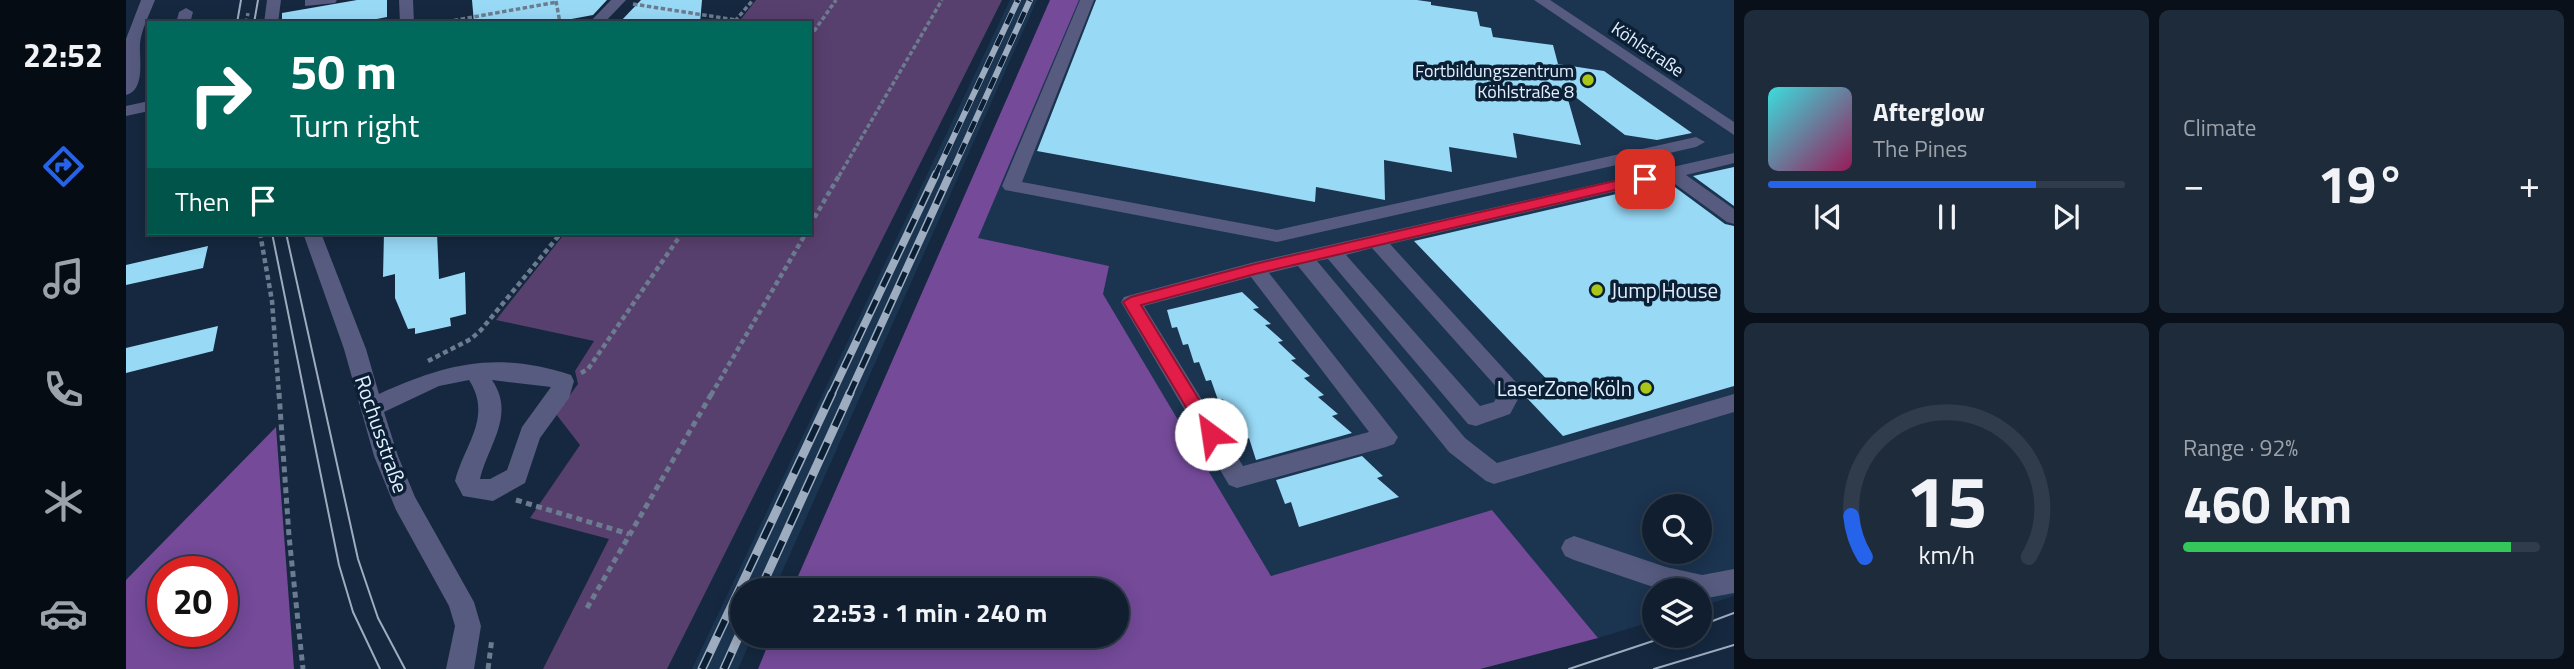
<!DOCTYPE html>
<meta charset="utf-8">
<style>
body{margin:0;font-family:"Titillium Web",sans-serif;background:#1e2b3b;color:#f1f3f6;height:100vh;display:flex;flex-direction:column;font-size:26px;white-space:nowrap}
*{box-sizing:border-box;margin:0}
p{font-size:23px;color:#9ca2aa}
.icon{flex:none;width:38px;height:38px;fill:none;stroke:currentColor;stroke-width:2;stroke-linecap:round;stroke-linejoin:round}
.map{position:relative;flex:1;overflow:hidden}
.details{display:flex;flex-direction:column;gap:10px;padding:10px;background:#09101a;width:840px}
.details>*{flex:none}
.guide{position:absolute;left:21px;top:21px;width:665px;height:214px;border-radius:0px;box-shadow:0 4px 18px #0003,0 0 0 2px #303c4b;background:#00695c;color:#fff;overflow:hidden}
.tools{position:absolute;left:1516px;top:494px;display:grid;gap:14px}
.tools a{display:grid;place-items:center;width:70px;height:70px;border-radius:50%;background:#101e2f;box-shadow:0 4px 18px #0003,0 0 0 2px #303c4b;font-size:35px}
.speed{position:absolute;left:21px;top:556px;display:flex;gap:14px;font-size:35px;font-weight:700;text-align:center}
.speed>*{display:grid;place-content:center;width:91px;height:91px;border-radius:50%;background:#101e2f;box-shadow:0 4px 18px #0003,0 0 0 2px #303c4b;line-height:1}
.speed .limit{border:10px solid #d22;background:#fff;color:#111}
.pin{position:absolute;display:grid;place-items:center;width:60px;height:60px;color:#fff;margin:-30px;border-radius:14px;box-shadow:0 4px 10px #0006}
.me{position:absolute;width:77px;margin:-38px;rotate:329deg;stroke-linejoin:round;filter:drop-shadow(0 0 5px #0008)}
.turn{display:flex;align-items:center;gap:24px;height:147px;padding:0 28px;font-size:32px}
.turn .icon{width:91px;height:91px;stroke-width:2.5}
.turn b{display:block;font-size:49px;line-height:60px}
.then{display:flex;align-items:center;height:66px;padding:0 28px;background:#0003;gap:14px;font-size:26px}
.big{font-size:52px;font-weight:700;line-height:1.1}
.details .widget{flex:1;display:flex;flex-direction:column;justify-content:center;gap:10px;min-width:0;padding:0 24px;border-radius:10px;background:#1e2b3b}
.details .dial{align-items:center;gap:0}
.dial svg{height:182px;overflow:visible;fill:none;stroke:#303c4b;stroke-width:7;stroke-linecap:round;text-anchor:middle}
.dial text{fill:#f1f3f6;stroke:none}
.song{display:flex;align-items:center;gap:21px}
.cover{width:84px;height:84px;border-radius:10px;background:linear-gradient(135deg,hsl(180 70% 55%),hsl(330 70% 35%))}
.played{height:7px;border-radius:4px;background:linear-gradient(90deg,#2563eb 75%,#303c4b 75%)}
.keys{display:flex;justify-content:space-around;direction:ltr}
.heat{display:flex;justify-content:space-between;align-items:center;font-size:38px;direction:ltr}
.charge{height:10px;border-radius:5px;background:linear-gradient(90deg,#34c759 92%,#303c4b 0)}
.details .tiles{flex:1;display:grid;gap:10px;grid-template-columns:repeat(2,1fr)}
.trip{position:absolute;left:604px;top:578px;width:399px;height:70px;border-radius:35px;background:#101e2f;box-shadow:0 4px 18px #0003,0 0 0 2px #303c4b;font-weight:700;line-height:70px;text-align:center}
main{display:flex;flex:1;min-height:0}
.tabs{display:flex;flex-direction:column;width:126px;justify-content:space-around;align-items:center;background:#060c13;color:#9ca2aa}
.tabs .icon{width:49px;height:49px}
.tabs .active{color:#2563eb}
.tabs b{font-size:32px;color:#f1f3f6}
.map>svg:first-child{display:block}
.built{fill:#1b3450;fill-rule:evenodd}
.green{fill:#58406e}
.forest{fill:#744a99;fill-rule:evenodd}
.building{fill:#98d9f6}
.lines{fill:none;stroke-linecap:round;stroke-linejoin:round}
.path-far2{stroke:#6c7c90;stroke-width:3.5;stroke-dasharray:4.5 2.5;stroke-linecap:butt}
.path-far1{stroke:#6c7c90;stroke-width:4.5;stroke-dasharray:5 3.5;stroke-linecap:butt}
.path{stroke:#6c7c90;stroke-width:5;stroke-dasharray:6 4.5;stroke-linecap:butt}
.minor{fill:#575b7f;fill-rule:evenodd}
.tram{stroke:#9eacbf;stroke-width:2}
.rail-far2-casing{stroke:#9eacbf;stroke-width:6}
.rail-far1-casing{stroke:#9eacbf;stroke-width:8}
.rail-casing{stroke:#9eacbf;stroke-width:9}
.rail-far2{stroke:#0b1f35;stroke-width:4.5;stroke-dasharray:12;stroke-linecap:butt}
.rail-far1{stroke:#0b1f35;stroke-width:5;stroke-dasharray:15;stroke-linecap:butt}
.rail{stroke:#0b1f35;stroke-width:6;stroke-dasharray:18;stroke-linecap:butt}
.route{fill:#e11d48;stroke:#92132f;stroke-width:2}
.poi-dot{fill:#aac718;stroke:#0b1f35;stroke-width:2.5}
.labels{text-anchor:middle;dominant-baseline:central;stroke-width:7;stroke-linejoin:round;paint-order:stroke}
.far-street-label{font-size:18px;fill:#e3efff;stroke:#0b1f35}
.far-poi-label{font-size:18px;fill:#e3efff;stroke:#0b1f35;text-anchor:end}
.poi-label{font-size:21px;fill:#e3efff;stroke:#0b1f35;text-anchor:start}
.street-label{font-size:21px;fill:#e3efff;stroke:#0b1f35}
</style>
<main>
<nav class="tabs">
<b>22:52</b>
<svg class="icon active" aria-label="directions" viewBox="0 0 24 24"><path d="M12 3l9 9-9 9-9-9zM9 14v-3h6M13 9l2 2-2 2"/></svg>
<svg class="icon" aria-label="music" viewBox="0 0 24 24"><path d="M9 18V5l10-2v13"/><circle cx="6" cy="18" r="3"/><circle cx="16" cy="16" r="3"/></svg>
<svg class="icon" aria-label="phone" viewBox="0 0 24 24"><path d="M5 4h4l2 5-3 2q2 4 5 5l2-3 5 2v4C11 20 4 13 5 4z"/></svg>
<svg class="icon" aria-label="climate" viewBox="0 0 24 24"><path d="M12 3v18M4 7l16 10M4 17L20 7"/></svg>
<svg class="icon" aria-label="car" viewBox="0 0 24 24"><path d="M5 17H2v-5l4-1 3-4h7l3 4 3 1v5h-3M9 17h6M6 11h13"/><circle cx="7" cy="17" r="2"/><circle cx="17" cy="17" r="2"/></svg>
</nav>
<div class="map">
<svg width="1608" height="669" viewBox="0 0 1608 669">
<rect width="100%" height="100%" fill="#15283f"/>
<!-- built -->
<g class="built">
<path d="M884,0h27l-263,590h-32v45h11l-15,34h-46z"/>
<path d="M953,0h655v596l-35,11v-17h-45v31l-56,17 -106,-128 -221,66 -168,-282 -126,-56zM1528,506h45v45h-45z"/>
</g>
<!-- green -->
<path class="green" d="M630,0h246l-335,669h-124l66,-130 -79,-21 50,-73 -24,-31 22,-30 -3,-13 19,-30 -98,-21 69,-87h245v-210h-72z"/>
<!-- forest -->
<g class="forest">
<path d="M924,0h29l-101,238 131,28 -6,28 168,282 221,-66 106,128 -118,31h-722l14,-34h344v-45h-324z"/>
<path d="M150,427l18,242h-168v-89zM37,572h59v60h-59z"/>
</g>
<!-- building -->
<g class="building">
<path d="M231,0h30v17l-31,6h-74v-10z"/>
<path d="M346,0h135l-14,15 -43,8h-76z"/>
<path d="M515,0h61l-2,23h-81z"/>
<path d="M970,0h321l14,2v3l46,7 3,14 11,2 2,9 60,8 5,19 46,7 88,62 -35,7 -32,-5 -60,-46 16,56 -68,-12 4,25 -68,-11 3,25 -68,-12 1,40 -69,-13 -1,15 -278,-51z"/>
<path d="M1608,167v39l-41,-30z"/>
<path d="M1542,182l57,42 9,2v160l-171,50 -36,-38 30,-8 -143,-149z"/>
<path d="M258,233h53l2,46 26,-7 1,42 -16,4 1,8 -36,8v-6l-7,1 -13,-31v-24l-12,3z"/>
<path d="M82,246l-5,22 -77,17v-20z"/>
<path d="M1116,292l17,16 -6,1 18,15 -6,1 18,16 -5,1 18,17 -5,1 19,16 -6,2 20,17 -6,2 20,17 -6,2 20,17 -96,27 -7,-22 -5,2 -8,-22 -6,1 -7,-20 -5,1 -7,-20 -5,1 -7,-19 -5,1 -6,-19 -5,1 -6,-18 -5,1 -5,-18z"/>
<path d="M92,326l-5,25 -87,22v-25z"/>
<path d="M1236,456l21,20 -6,2 22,19 -100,30 -8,-25 -6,2 -9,-24z"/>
</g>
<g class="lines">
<!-- path-far2 -->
<g class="path-far2">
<path d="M430,1l4,22"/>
<path d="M507,4l103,16"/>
<path d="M609,21l18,-21"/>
<path d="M120,23l2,-10"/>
<path d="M314,23l117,-21"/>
<path d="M684,37l26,-37"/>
<path d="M713,176l103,-176"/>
</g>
<!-- path-far1 -->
<g class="path-far1">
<path d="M684,225l30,-51"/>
<path d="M134,233l12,68 7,94"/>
<path d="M302,361l43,-22 10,-9 80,-97"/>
<path d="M455,373l7,-4 94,-136"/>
<path d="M585,395l95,-162"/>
</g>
<!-- path -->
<g class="path">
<path d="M153,393l10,143 14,133"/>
<path d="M390,500l113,34"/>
<path d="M461,608l125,-215"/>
<path d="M362,669l4,-31"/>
</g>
<!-- minor -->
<g class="minor">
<path d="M15,0h14c-5,13 -14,30 -15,44 -1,14 6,46 -14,51v-56z"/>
<path d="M141,0h14l-3,23h-14z"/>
<path d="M179,0h32l-2,3 -30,3z"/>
<path d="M273,0h14l1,23h-14z"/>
<path d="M485,0h15l-22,23h-15z"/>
<path d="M954,0h14l-72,182 255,48 419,-93 9,5 -9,5 -419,95 -272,-52 -3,-4z"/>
<path d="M1408,0h16l184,122v13z"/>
<path d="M60,8l7,4 -3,11h-14l3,-11z"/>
<path d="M23,101v10l-23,5v-10z"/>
<path d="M1608,153v10l-48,12 48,34v15l-7,-2 -59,-43 -278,65 133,146 -13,24 -34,12 -8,-2 -140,-165 -11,2 148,177 32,25 237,-69v18l-240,72 -8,-3 -37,-29 -151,-186 -29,7 129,164 -4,7 -8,3 -149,41 -8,-3 -108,-183 3,-5 7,-2 124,-33zM1246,248l128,143 -6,11 -14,4 -134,-151zM1125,277l118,155 -126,34 -99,-160z"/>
<path d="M177,233h18l45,116 13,45c68,-31 118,-43 192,-19l3,6 -5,17 -29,40 -15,45 -32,18 -30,-5 -8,-15c9,-36 38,-64 14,-101l-30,6 -55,26 14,44 17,41 59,105 7,24 -7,43h-28l9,-43 -6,-20 -53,-96 -22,-54 -30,-107zM366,380l59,7 -29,40 -15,43 -17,9h-10c8,-34 36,-64 12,-99z"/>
<path d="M1448,536l92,31 36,8 32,-6v24l-32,6h-3v-9h-37l-88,-30 -9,-4 -4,-8 4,-8z"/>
</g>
<!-- tram -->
<g class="tram">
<path d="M111,23l4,-23"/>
<path d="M128,23l4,-23"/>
<path d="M146,233l67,332 14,47 27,57"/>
<path d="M160,233l72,326 20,59 27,51"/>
<path d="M1573,626l35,-13"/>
<path d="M1443,669l102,-34"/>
<path d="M1528,669l80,-24"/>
</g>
<!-- rail-far2 casing -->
<g class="rail-far2-casing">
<g id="rail-far2">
<path d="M809,176l83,-176"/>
<path d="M824,176l80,-176"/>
</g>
</g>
<!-- rail-far1 casing -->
<g class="rail-far1-casing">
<g id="rail-far1">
<path d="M705,395l105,-221"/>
<path d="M723,395l101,-221"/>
</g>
</g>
<!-- rail casing -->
<g class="rail-casing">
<g id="rail">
<path d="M634,590l90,-197"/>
<path d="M576,669l130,-276"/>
<path d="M598,669l18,-40"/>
</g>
</g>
<!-- rail-far2 -->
<use href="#rail-far2" class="rail-far2"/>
<!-- rail-far1 -->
<use href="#rail-far1" class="rail-far1"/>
<!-- rail -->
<use href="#rail" class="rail"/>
</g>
<!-- route -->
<path class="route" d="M1519,174l4,2v6l-394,92 -114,31 76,124 3,5 -3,5 -6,2 -6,-2 -82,-137 8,-5 124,-33z"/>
<!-- markers -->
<g class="poi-dot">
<circle cx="1462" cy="80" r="7"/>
<circle cx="1471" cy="290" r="7"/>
<circle cx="1520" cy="388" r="7"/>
</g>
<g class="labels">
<!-- far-street labels -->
<g class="far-street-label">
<text transform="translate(1522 49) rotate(34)">Köhlstraße</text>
</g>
<!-- far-poi labels -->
<g class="far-poi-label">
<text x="1448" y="70">Fortbildungszentrum<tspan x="1448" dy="21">Köhlstraße 8</tspan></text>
</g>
<!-- poi labels -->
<g class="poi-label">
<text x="1485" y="290">Jump House</text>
<text x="1506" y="388" text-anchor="end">LaserZone Köln</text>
</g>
<!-- street labels -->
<g class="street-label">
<text transform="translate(256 434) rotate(71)">Rochusstraße</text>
</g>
</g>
</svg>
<div class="tools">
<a><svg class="icon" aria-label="search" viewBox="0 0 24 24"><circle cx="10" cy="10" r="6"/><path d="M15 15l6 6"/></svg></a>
<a><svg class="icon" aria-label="layers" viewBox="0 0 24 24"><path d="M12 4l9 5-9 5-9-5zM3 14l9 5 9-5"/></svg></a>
</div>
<div class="speed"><div class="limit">20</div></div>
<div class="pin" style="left:1519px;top:179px;background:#d93025"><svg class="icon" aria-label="arrive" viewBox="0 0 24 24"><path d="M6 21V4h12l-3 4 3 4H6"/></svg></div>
<svg class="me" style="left:1085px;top:434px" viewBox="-20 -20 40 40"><circle r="19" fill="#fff"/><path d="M0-13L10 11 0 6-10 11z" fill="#e11d48"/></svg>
<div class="trip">22:53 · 1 min · 240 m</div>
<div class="guide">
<div class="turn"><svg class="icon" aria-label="right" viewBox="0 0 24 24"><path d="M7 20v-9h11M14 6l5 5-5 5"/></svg><div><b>50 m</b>Turn right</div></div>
<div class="then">Then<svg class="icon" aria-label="arrive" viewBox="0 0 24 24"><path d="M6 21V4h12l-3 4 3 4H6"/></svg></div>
</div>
</div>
<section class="details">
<div class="tiles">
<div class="widget">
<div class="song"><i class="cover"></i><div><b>Afterglow</b><p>The Pines</p></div></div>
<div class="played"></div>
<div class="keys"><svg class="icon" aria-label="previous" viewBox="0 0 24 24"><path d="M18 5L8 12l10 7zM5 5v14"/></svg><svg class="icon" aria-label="pause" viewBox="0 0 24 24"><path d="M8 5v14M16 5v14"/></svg><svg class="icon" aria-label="next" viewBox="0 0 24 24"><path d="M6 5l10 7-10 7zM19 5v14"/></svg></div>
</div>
<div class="widget"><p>Climate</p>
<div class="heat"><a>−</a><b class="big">19°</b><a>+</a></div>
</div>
<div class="widget dial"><svg viewBox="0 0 100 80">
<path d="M14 69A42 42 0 1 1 86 69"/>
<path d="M14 69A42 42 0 0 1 8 51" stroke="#2563eb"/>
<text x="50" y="56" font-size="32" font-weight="700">15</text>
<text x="50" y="72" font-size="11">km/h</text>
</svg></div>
<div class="widget"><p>Range · 92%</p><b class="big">460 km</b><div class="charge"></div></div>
</div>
</section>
</main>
